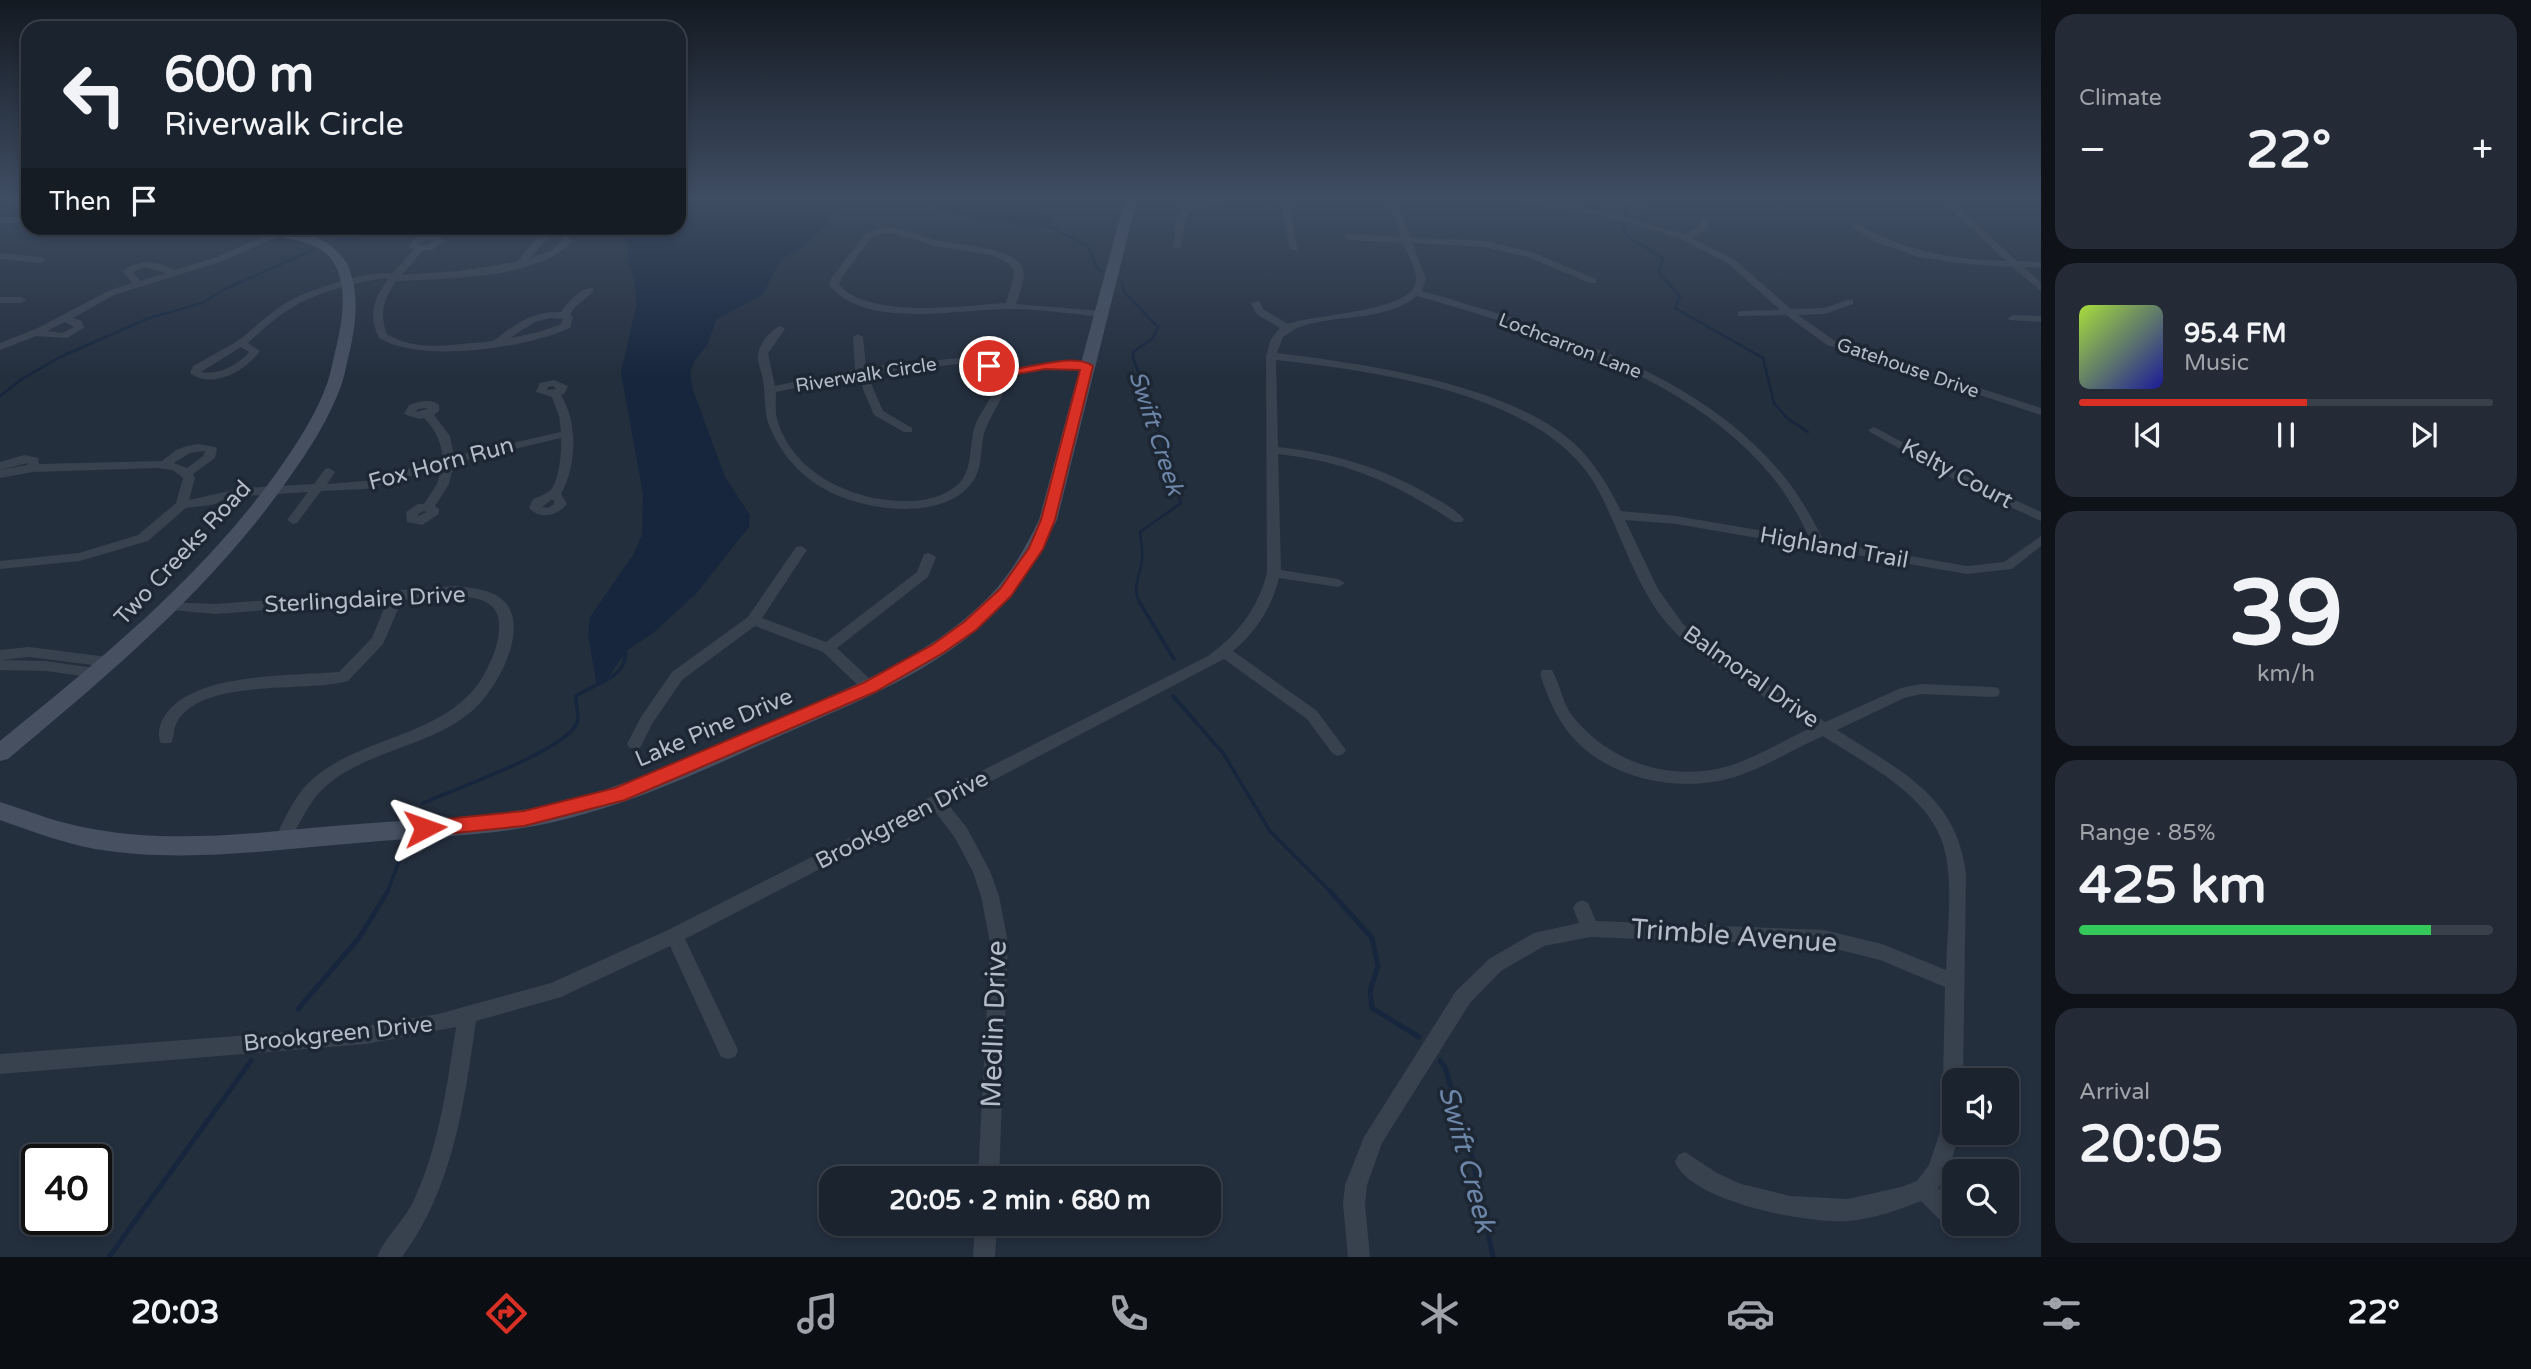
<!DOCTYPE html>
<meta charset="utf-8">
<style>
body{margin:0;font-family:"Varela Round",sans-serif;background:#242b36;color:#f1f3f6;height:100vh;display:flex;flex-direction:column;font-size:26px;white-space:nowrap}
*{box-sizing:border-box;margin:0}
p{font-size:23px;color:#a0a4aa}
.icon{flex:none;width:38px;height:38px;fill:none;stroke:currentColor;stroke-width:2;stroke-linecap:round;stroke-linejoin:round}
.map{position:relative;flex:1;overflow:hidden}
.side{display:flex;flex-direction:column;gap:14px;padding:14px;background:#0f1319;width:490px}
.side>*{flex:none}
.top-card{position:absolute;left:21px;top:21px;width:665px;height:214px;border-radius:21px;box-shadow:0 4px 10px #0003,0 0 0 2px #39404a;background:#1b232e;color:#f1f3f6;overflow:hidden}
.controls{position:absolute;left:1942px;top:1068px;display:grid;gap:14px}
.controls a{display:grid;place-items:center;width:77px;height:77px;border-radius:14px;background:#1b232e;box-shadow:0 4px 10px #0003,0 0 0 2px #39404a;font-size:35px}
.speed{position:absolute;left:21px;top:1144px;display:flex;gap:14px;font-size:35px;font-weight:700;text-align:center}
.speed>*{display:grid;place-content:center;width:91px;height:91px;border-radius:50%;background:#1b232e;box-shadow:0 4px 10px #0003,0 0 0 2px #39404a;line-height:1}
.speed .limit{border:4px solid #111;border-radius:10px;background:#fff;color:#111}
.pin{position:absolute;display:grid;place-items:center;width:60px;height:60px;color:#fff;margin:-30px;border:4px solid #fff;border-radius:50%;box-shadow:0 2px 7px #0007}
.me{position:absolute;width:77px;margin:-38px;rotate:86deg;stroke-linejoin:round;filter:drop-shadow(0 0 5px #0008)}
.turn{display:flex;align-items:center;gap:24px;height:147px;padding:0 28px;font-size:32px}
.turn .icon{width:91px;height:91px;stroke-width:2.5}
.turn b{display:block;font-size:49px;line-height:60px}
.then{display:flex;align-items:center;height:66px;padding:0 28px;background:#0003;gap:14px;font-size:26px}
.big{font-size:52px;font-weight:800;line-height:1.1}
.side .widget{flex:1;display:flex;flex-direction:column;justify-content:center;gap:10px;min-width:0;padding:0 24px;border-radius:21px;background:#242b36}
.side .dial{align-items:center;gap:0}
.dial b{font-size:91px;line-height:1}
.song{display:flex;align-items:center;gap:21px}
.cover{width:84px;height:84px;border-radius:10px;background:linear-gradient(135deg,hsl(80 70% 55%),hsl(240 70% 35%))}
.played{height:7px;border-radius:4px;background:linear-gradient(90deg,#d93025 55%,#39404a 55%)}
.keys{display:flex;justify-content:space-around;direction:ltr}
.heat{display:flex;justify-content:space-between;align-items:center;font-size:38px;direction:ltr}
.charge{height:10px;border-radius:5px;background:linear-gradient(90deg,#34c759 85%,#39404a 0)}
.trip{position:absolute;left:819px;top:1166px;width:402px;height:70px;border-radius:21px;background:#1b232e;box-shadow:0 4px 10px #0003,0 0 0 2px #39404a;font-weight:800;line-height:70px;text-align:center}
.menu{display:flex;height:112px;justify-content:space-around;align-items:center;background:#0b0e12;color:#a0a4aa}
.menu .icon{width:49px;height:49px}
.menu .current{color:#d93025}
.menu b{font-size:32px;color:#f1f3f6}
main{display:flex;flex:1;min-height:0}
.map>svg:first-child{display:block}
.green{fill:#263c3f}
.water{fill:#17263c}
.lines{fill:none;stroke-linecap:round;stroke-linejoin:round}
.stream-far2{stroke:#17263c;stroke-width:2.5}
.stream-far1{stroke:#17263c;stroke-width:3.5}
.stream{stroke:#17263c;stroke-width:5}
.street{fill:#38414e;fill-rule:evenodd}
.secondary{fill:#465061;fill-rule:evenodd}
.route{fill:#d93025;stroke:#8d1f18;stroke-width:2}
.labels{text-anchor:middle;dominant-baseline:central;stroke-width:7;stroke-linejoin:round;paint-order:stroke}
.far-street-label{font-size:19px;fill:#b4bcc9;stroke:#1d2633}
.street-label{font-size:23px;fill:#b4bcc9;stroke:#1d2633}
.water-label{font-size:24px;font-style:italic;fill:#6d86a8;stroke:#1d2633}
.near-street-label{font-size:28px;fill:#b4bcc9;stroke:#1d2633}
.near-water-label{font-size:28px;font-style:italic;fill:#6d86a8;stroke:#1d2633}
</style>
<main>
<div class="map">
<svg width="2041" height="1257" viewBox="0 0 2041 1257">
<rect width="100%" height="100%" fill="#242f3e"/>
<!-- green -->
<path class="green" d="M1607,199h41l-11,22 -34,-7 -3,-3z"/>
<!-- water -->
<g class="water">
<path d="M679,199h153l3,9 -6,14 -25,25 -23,12 -18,35 -47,26 -8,24 -13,16 -5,12 3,18 32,87 25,38 -1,12 -54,68 -42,38 -27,18 -18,27 -11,9 -9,-52 2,-18 43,-62 9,-20 1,-41 -22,-121 15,-67 -1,-26 -6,-15 -2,-37h52z"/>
<path d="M928,199h88l3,6 25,7 8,10 -9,5 -92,-13 -13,-6v-5z"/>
</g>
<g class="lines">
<!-- stream-far2 -->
<g class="stream-far2">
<path d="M1625,217l6,-18"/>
<path d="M1045,224l43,22 9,22 5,3"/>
<path d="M1624,224l-1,7 8,8 32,19 -4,15 21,23 -5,12 88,50 11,45 13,15 21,14"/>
<path d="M334,241l57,-13"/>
<path d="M1122,282l2,10 34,35 -5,11 -20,14v6l16,40 32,105 -41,29c1,9 3,20 2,29 -3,18 -11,27 -1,44"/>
<path d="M0,396l22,-17 38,-22 89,-39 53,-15 23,-14 90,-40"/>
</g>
<!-- stream-far1 -->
<g class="stream-far1">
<path d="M1140,603l34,56"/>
<path d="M1173,696l50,57 47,78 62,62"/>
<path d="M423,803c31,-14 142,-52 154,-80 3,-8 -2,-19 -1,-27 21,-14 54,-18 49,-49"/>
<path d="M387,893l14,-37"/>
</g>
<!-- stream -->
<g class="stream">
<path d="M1330,891l42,47 6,28 -8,25 2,17 47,29"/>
<path d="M298,1009l61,-71 29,-47"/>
<path d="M1440,1061l5,6 27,90 21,100"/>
<path d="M109,1257l142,-196"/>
</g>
<!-- street -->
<g class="street">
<path d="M1211,199h12c-36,21 -34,-6 -42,48l-8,2 4,-34 6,-9z"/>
<path d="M1280,199h8l10,52 -8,-2z"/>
<path d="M1388,199h8l14,38 75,4 49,12 62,26v4h-6l-62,-26 -43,-10 -73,-4 14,36 -4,12c124,36 275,79 360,183 17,20 30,44 42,67l143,25 37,-4 37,-26v10l-29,23 -45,5 -291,-50 -51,-4 33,69 25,35 24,21 118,77 76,-34 20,-4 72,3 5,1 2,4 -2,4 -5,1 -72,-3 -17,4 -67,32c60,39 121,65 129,145l-3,205h-8v52h5l-12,39 -10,17 17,16v19h8l-1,3 -8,3 -8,-3 -25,-25c-22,9 -49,18 -73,20 -40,3 -157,-19 -173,-59l3,-7 7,-3 32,21 24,11 49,12 58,3 53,-12 16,-6 12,-16 13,-39 3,-139 -65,-27 -56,-14 -234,-9 -46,9 -43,25 -31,32 -88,140 -15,42 -2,19 5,53h-22l-5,-53 2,-19 19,-48 92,-146 33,-32 45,-26 45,-10 -6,-15 3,-5 6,-3 6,3 8,18 228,9 58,14 64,26c1,-36 6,-73 1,-108 -8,-64 -76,-94 -124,-126 -29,13 -58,31 -88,41 -53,16 -121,4 -160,-37 -18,-19 -27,-42 -35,-66l2,-4h10c8,14 10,31 19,44 36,48 100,69 158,52 28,-9 55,-26 82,-38 -25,-16 -50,-33 -75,-50 -22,-14 -45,-28 -63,-48 -38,-40 -51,-97 -77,-144 -53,-94 -223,-115 -320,-126l2,87c56,6 106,21 155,50 11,6 23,13 31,22l-2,3h-8c-58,-39 -106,-60 -176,-68l3,116 57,9 7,4 -7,4 -59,-9c-7,29 -23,54 -46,73l84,60 26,35 3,4 -3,4 -5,2 -5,-2 -26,-35 -83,-60 -276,145 19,24 23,43 9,25 9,47 -9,235h-21l12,-235 -9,-47 -8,-24 -18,-34 -21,-28 -249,129 53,111 -3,7 -7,2 -7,-2 -51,-111 -109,51 -85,24c-12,83 -23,168 -74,236h-25c8,-20 26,-35 36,-55 26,-55 34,-116 43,-175l-90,17 -366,30v-20l366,-28 72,-12 113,-31 117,-53 540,-274c30,-22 49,-46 59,-83l-1,-217 5,-17 9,-11 -24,-14 -5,-11 8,-2 5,9 24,14c23,-10 130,-12 128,-45 0,-11 -9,-26 -13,-36l-55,-3 -4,-3 4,-3 53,3zM1417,296c123,36 274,79 357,183 15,19 26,39 36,60l-134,-23 -55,-5c-11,-22 -24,-44 -41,-62 -65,-65 -215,-85 -303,-96l6,-16 14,-9c38,-15 87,-5 120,-32z"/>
<path d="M1514,199h16l71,12 84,23 16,-9v-7h6l2,10 -17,10 43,22 56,49 33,-1 23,-8h6v4l-28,10 -27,1 37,26 206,67v7l-214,-70 -41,-30 -48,1v-4l4,-1 38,-1 -51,-46 -50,-26 -52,-16z"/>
<path d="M1940,199h9l68,62 24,1v6l-17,-1 17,16v8l-29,-24 -45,-3 -49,-7 -45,-16 -23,-15 7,-2c50,28 93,35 149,37z"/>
<rect x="0" y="217" width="28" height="6"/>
<path d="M882,227c19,0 34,8 53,13 22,6 75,5 87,27 5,10 -3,27 -6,37l85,7 5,3 -5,3c-30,-3 -61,-8 -91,-8 -51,0 -145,21 -181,-24l3,-8 34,-44zM883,233h11l40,13 58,9 16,8 5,6 1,7 -8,27c-44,3 -135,16 -167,-18l3,-8 30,-40z"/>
<path d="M283,228l4,3 -1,2 -63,28 -109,34 -41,23 9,3 2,7 -17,10 -31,-2 -36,14v-7l38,-15 70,-37 24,-8 -9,-12 7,-5 15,-4 15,2 15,6 42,-13zM145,267l21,6 -26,8 -7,-9zM65,322l9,5 -12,6 -15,-2z"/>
<path d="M551,232l18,2 3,7c-34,39 -127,37 -176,40 -12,17 -17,33 -9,53 26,16 57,12 85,9 7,-1 15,0 22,-3 5,-2 11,-9 17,-12 15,-11 32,-17 50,-16 6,-10 20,-25 32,-24v4l-19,16 -4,7 3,2 -3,11c-44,20 -148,36 -191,10 -11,-22 -6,-39 9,-59l-3,-1c-28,4 -59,12 -85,25 -19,10 -36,25 -52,40l12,8c-14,20 -48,39 -70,22l3,-7c14,-8 29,-16 43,-24 20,-14 35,-32 57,-43 16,-9 82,-31 99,-25l22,-25 -5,-1c3,-15 25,-17 37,-7l-14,9h-9l-21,25 57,-4 58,-9 19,-23zM552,237l10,1v2l-9,10 -24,9 14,-16zM427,240l8,1 -8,4 -9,-1zM550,318l13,1 -2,5 -22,8 -29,6 25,-16zM241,347l8,5c-12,14 -30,23 -48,20z"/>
<path d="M0,253l41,4 5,3 -5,3 -41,-4z"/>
<path d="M0,297h21l5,3 -5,3h-21z"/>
<path d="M2013,315l28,1v6l-32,-2 -1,-2z"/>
<path d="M780,326l5,3 -17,24 7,33 80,-17 -2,-32 5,-3 5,3 3,30 93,-9 25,3 18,9 43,-7h42l5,3 -5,3h-42l-38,6c3,17 -21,44 -24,64 -3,16 -1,32 -12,45 -31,39 -113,26 -150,3 -21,-12 -39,-33 -49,-55 -9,-17 -6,-33 -9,-52 -1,-7 -4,-13 -5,-20 -2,-13 11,-29 22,-34zM959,364l19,2 18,9c3,15 -14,34 -20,48 -7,17 -3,42 -14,57 -12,15 -35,21 -53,21 -54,1 -116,-26 -132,-82 -2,-9 -1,-18 -1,-27l81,-17 17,40 30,17h8v-4l-29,-17 -16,-37z"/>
<path d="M554,380l14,6 -3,7 -4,2c17,28 16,69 0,99l6,10c-10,12 -26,16 -38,4l4,-9c4,-2 11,-4 15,-7 11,-6 14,-41 13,-54l-107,25 -5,21 -14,22 4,3v5l-17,11 -15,-3 -1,-10 12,-8h6l13,-20 5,-17 -76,22 -45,2 -24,32 -4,1 -6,-4 21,-28 -64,4 -33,9 -25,3 -38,33 -68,20 -80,8v-8l79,-8 59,-18 38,-32 7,-25 -10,-8 -17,-2 -123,4 -33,6v-8l27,-5 1,-2 -28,7v-8l24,-7 14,3 1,6 123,-3 14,-11 11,-4 11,-2 17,3 2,2 -2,9 -22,16 2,4 -6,22 54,-12 71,-4 11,-15 4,-1 6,4 -8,12 38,-3 78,-22c-2,-17 -7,-29 -19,-41l-5,1 -15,-5 5,-9c10,-3 21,-7 30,0v6l-5,4 16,21 4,20 107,-24 -2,-16 -7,-19 -16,-5 4,-9zM553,386l3,3 -9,1 1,-3zM427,408v1l-11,3 2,-3zM205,451l-2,5 -16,12 -13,-5 16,-10zM551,500h3v4l-6,4 -6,-1zM424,511l3,1 -9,4v-2z"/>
<path d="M1874,427l105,56 62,29v9l-70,-32 -101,-57 -2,-2z"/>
<path d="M801,546l6,4 -45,68 64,24 91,-70 7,-18 5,-1 7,4 -8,20 -91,71 37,35 2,4 -2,4h-10l-41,-39 -68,-26 -73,54 -30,44 -12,24h-10l-3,-4 14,-27 31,-45 76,-55 48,-70z"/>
<path d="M455,586c16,2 38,3 50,16 25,28 -9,89 -33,109 -42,36 -103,38 -146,75 -17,15 -27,38 -37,58l-6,2 -6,-2 -2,-5c10,-21 21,-47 40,-62 53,-44 139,-41 172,-108 7,-14 13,-30 12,-46 -1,-39 -72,-25 -97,-23l-19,44 -35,37c-41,12 -146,-4 -171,41 -4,6 -2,15 -6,21h-10c-4,-8 -2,-18 3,-26 27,-45 128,-41 175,-45l33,-34 15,-37 -171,13 -46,-4 -5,-2 -2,-3 2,-3 51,2z"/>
<path d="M29,647l79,10 7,5 -7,5 -79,-10 -27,3 44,1 55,8 2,4 -2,4 -5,1 -50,-7 -46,-1v-20z"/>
<path d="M975,1223h22l-2,34h-22z"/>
</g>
<!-- secondary -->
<g class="secondary">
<path d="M1125,199h12l-80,321c-14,26 -27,52 -46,75 -56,69 -148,104 -227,139 -71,32 -142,66 -218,85 -64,17 -131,17 -197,23 -91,7 -183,22 -274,7 -32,-6 -64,-18 -95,-29v-18c31,10 61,22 93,27 93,17 187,0 279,-6 66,-5 134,-6 199,-23 72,-20 139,-52 207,-81 77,-34 162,-67 219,-131 18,-21 30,-44 42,-68z"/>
<path d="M261,228c31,-3 78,10 89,43 9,26 6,52 0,79 -3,11 -5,25 -9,36 -12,33 -32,64 -52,92 -76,110 -180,196 -281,281l-8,2v-20c100,-81 202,-164 277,-269 19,-27 39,-57 50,-88 4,-12 6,-24 9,-36 6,-26 12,-59 -1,-83 -17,-31 -54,-21 -74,-37z"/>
</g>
</g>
<!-- sky -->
<linearGradient id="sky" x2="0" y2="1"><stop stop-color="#141a22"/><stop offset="0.53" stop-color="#3f4d63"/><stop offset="1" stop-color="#3f4d63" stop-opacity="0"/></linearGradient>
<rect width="2041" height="375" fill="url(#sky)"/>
<!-- route -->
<path class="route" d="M989,362c5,2 11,7 15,7 22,2 69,-18 89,-3l-38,154 -12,29 -32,47 -35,34 -33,23 -68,39 -250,108 -101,26 -99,10 -6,-2 -3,-6 3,-5 6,-2 99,-10 91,-23 248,-105 69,-38 32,-23 36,-33 29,-41 12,-28 39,-150 -35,-1 -44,8 -16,-9v-5z"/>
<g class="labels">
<!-- far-street labels -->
<g class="far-street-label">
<text transform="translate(1570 346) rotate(21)">Lochcarron Lane</text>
<text transform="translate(1908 368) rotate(19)">Gatehouse Drive</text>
<text transform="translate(866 375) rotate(-9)">Riverwalk Circle</text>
</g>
<!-- street labels -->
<g class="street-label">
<text transform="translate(441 464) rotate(-15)">Fox Horn Run</text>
<text transform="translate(1957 474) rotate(28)">Kelty Court</text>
<text transform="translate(1834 548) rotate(10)">Highland Trail</text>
<text transform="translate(183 553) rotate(-47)">Two Creeks Road</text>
<text transform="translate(365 600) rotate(-3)">Sterlingdaire Drive</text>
<text transform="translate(1751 677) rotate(35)">Balmoral Drive</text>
<text transform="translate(714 728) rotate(-23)">Lake Pine Drive</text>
<text transform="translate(902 820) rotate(-27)">Brookgreen Drive</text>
<text transform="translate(338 1034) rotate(-6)">Brookgreen Drive</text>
</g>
<!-- water labels -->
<g class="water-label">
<text transform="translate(1156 433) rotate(72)">Swift Creek</text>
</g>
<!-- near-street labels -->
<g class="near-street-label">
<text transform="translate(1734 936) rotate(4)">Trimble Avenue</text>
<text transform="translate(994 1024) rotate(-88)">Medlin Drive</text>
</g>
<!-- near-water labels -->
<g class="near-water-label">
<text transform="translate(1467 1159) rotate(75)">Swift Creek</text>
</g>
</g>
</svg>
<div class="controls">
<a><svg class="icon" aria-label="sound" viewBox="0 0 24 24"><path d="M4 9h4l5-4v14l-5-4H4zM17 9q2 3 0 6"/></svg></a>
<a><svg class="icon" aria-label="search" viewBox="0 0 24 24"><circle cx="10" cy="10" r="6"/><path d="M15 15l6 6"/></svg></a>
</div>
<div class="speed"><div class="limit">40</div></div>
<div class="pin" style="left:989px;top:366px;background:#d93025"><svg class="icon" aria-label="arrive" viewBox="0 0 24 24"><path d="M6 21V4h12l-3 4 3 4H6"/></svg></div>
<svg class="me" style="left:425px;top:828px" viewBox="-20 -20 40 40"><path d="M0-17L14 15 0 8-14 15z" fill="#d93025" stroke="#fff" stroke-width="4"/></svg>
<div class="trip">20:05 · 2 min · 680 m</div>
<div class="top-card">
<div class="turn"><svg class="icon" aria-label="left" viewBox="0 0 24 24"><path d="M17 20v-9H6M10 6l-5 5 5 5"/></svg><div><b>600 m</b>Riverwalk Circle</div></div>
<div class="then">Then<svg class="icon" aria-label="arrive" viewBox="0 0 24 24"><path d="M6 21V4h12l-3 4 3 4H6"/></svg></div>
</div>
</div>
<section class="side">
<div class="widget"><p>Climate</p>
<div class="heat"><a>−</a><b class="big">22°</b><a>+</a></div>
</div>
<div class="widget">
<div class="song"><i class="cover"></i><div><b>95.4 FM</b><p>Music</p></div></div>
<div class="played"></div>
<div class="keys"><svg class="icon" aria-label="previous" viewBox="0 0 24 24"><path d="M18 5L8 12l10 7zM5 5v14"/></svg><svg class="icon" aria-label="pause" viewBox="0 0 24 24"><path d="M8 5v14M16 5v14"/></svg><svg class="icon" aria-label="next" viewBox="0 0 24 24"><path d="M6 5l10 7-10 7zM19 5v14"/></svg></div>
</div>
<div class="widget dial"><b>39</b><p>km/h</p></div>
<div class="widget"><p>Range · 85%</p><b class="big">425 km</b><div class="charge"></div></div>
<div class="widget"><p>Arrival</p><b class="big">20:05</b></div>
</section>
</main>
<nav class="menu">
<b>20:03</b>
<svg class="icon current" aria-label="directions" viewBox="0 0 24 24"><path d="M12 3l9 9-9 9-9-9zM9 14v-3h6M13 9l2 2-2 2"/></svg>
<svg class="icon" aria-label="music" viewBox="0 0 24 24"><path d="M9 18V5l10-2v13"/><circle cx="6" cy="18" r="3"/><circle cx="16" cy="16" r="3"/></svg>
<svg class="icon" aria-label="phone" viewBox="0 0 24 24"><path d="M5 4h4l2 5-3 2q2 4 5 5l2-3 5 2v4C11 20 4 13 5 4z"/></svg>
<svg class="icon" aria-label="climate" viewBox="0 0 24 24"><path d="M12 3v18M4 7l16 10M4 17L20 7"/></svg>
<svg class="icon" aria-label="car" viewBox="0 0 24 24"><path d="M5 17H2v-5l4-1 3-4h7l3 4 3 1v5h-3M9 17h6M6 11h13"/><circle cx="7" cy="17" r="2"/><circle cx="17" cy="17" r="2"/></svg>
<svg class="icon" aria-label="filters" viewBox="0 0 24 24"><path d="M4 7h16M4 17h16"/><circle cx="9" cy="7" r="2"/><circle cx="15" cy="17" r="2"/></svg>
<b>22°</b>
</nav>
